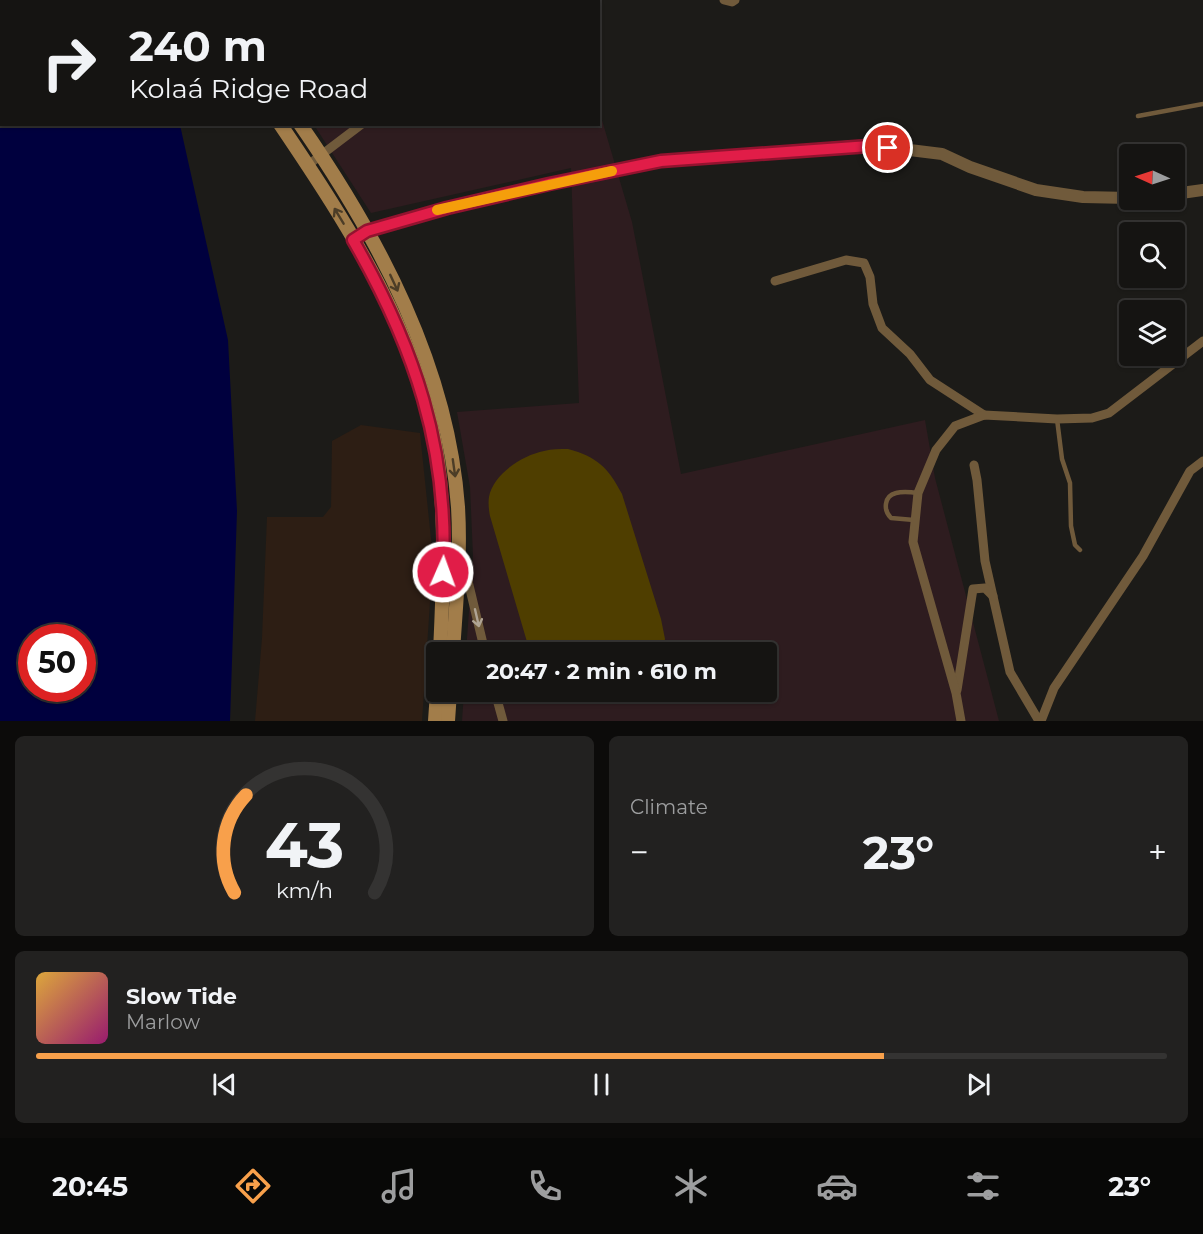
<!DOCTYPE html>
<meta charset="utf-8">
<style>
body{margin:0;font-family:Montserrat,sans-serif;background:#222120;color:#f1f3f6;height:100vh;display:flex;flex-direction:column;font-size:22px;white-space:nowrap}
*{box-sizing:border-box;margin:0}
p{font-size:20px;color:#9d9e9f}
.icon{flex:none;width:33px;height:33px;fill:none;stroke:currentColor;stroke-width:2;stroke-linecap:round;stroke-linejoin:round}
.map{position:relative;height:721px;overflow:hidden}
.drawer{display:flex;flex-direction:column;gap:15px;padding:15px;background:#0c0b0a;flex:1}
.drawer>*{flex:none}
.hud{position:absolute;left:0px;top:0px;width:600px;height:126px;box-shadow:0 2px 4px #0004,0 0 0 2px #343332;background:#151412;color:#f1f3f6;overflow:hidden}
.needle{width:39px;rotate:273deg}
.controls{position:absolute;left:1119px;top:144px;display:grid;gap:12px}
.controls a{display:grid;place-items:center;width:66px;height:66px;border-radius:6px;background:#151412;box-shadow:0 2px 4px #0004,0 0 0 2px #343332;font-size:30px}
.speed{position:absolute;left:18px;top:624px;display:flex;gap:12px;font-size:30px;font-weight:700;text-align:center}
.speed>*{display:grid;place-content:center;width:78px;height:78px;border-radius:50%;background:#151412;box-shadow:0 2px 4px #0004,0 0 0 2px #343332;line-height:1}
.speed .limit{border:9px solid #d22;background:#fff;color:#111}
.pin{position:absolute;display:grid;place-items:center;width:51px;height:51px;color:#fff;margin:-26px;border:3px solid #fff;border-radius:50%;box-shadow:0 2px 6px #0007}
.me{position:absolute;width:66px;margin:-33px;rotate:2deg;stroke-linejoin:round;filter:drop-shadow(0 0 4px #0008)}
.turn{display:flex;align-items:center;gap:21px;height:126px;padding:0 30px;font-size:27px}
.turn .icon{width:78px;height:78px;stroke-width:2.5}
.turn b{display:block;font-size:42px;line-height:51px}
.big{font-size:45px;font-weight:700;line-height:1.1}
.drawer .tile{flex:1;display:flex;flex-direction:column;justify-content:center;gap:9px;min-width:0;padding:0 21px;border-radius:9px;background:#222120}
.drawer .dial{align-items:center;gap:0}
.dial svg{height:156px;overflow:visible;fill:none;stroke:#343332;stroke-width:7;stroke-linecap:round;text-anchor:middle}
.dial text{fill:#f1f3f6;stroke:none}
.song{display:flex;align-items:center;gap:18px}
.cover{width:72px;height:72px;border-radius:9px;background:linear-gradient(135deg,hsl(40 70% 55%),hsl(320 70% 35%))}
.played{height:6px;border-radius:3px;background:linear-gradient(90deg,#f8a04b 75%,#343332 75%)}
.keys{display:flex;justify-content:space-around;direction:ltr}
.heat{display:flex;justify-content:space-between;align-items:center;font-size:33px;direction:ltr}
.drawer .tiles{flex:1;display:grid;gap:15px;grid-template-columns:1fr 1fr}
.tile:last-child{grid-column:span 2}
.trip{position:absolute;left:426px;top:642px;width:351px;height:60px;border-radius:6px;background:#151412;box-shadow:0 2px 4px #0004,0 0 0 2px #343332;font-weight:700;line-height:60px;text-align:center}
.tab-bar{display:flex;height:96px;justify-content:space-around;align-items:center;background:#080807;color:#9d9e9f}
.tab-bar .icon{width:42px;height:42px}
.tab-bar .current{color:#f8a04b}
.tab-bar b{font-size:27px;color:#f1f3f6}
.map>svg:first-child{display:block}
.commercial{fill:#2e1c1f}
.medical{fill:#2d1e14}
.green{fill:#4f3e00}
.water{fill:#00003e;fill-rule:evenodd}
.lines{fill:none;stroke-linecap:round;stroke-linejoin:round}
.service{stroke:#705a3b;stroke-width:4.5}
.minor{stroke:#705a3b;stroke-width:9}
.tertiary{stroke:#705a3b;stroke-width:12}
.secondary{stroke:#a27d4a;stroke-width:14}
.oneway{stroke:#4c3d27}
.oneway2{stroke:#b0a494}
.route-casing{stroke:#92132f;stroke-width:15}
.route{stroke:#e11d48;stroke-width:10}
.slow{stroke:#f59e0b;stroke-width:10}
</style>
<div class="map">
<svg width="1203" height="721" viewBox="0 0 1203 721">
<rect width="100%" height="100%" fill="#1c1b18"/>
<!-- commercial -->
<path class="commercial" d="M599,110l33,112 49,252 244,-54 10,58 64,243h-537l2,-29h302v-40h-300l7,-96 -3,-69 -13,-75 122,-9 -8,-235 -200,45 -57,-88 284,-1z"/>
<!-- medical -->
<path class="medical" d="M361,425l59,8 13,125 -11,163h-167l7,-83 5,-121h56l8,-10 1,-66z"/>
<!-- green -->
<g class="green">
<path d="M568,449c29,8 40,18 54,45l39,125 4,20 -3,13h-132l-40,-136c-1,-5 -2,-13 -1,-19 4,-23 34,-42 55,-46 8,-2 16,-2 24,-2z"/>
<path d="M556,692h77c-24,14 -53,12 -77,0z"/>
</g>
<!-- water -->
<path class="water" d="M0,0h146l1,1 -145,1v122l178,1 48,215 9,171 -7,210h-230zM32,638h50v50h-50z"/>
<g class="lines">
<!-- service -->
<g class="service">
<path d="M1138,116l65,-12"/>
<path d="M1057,419l5,40 8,24 1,43 4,19 5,5"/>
<path d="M914,520l-23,-2c-8,-8 -7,-22 5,-25 7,-2 15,-1 22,0"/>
</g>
<!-- minor -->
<g class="minor">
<path d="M724,0l8,2 3,-2"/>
<path d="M308,165l54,-41"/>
<path d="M775,281l71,-21 18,3 6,14 3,27 9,24 28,26 20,26 54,35"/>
<path d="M974,465l3,15 8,81 25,111 29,49"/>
<path d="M462,556l23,96"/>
<path d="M957,690l16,-101 12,-1 8,8"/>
<path d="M495,692l8,29"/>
<path d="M961,721l-5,-28 -43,-151 5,-49 18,-43 19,-24 29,-11 73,4 35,-1 17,-5 94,-72"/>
<path d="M1041,721l13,-33 89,-132 47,-85 13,-10"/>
</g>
<!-- tertiary -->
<g class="tertiary">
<path d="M1174,194l29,-4"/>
<path d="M353,240l14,-9 80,-23 102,-24 112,-23 208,-16 73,9 28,13 66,23 47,7 47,1"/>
</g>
<!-- secondary -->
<g class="secondary">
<path d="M196,0l1,2"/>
<path d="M215,0l1,2"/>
<path d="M280,124c69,102 141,213 158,337 8,64 5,127 2,191"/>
<path d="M300,124c79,114 148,243 158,383 3,48 -2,97 -5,145"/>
<path d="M435,721l2,-29"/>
<path d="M448,721l2,-29"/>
</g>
</g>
<!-- one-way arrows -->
<defs><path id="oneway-shaft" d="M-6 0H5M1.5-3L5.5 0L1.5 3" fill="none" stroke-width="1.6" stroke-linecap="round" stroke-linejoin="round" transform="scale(1.5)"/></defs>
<g class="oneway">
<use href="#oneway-shaft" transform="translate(339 216) rotate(-121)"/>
<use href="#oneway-shaft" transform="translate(394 283) rotate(65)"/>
<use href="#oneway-shaft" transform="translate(454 468) rotate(82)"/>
</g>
<use class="oneway2" href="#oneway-shaft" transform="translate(477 618) rotate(77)"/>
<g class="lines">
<!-- route casing -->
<g class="route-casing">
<path id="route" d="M443,572c6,-124 -29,-226 -90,-332l14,-9 80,-23 102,-24 112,-23 208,-15 19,2"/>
</g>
<!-- route -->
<use href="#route" class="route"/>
<!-- slow -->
<path class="slow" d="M437,210l175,-39"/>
</g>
</svg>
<div class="controls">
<a><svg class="needle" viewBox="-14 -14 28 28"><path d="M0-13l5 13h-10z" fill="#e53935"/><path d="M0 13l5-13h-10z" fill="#9d9e9f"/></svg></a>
<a><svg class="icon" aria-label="search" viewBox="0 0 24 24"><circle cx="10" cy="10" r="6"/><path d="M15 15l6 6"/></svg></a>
<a><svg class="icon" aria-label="layers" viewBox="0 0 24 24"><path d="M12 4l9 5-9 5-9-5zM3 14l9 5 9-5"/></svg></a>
</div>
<div class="speed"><div class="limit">50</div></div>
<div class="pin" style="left:888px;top:148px;background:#d93025"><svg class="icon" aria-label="arrive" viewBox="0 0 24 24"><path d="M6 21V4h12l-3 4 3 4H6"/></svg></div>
<svg class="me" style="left:443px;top:572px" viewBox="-20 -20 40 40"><circle r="17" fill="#e11d48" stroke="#fff" stroke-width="3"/><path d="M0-11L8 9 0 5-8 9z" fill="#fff"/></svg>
<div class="trip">20:47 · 2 min · 610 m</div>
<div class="hud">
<div class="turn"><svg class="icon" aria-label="right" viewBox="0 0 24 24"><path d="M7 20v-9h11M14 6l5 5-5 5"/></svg><div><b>240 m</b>Kolaá Ridge Road</div></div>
</div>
</div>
<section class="drawer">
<div class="tiles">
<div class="tile dial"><svg viewBox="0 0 100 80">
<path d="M14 69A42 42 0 1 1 86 69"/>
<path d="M14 69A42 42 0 0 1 20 19" stroke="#f8a04b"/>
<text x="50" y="56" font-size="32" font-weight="700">43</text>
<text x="50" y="72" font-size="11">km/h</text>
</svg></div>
<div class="tile"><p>Climate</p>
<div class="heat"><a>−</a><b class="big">23°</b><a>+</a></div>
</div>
<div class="tile">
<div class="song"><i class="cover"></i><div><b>Slow Tide</b><p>Marlow</p></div></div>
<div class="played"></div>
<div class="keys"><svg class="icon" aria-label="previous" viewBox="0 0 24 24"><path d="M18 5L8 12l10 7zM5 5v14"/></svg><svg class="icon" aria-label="pause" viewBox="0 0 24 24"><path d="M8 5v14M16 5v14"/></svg><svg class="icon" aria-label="next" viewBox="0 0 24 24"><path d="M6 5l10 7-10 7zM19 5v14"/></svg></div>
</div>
</div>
</section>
<nav class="tab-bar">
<b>20:45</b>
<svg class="icon current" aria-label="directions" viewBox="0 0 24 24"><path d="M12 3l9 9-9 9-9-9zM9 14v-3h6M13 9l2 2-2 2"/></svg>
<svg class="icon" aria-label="music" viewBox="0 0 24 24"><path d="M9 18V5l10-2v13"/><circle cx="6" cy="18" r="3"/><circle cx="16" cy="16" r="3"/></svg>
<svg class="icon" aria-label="phone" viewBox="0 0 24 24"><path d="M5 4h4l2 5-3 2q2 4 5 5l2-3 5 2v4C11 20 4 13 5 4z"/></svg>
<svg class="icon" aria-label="climate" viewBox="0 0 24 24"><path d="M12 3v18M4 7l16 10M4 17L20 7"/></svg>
<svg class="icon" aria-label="car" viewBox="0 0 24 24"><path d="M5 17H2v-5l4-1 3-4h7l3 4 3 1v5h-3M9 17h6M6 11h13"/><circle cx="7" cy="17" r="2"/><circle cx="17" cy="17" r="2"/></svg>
<svg class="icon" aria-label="filters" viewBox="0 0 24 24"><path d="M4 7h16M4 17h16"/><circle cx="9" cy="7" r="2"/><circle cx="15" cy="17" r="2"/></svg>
<b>23°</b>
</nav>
